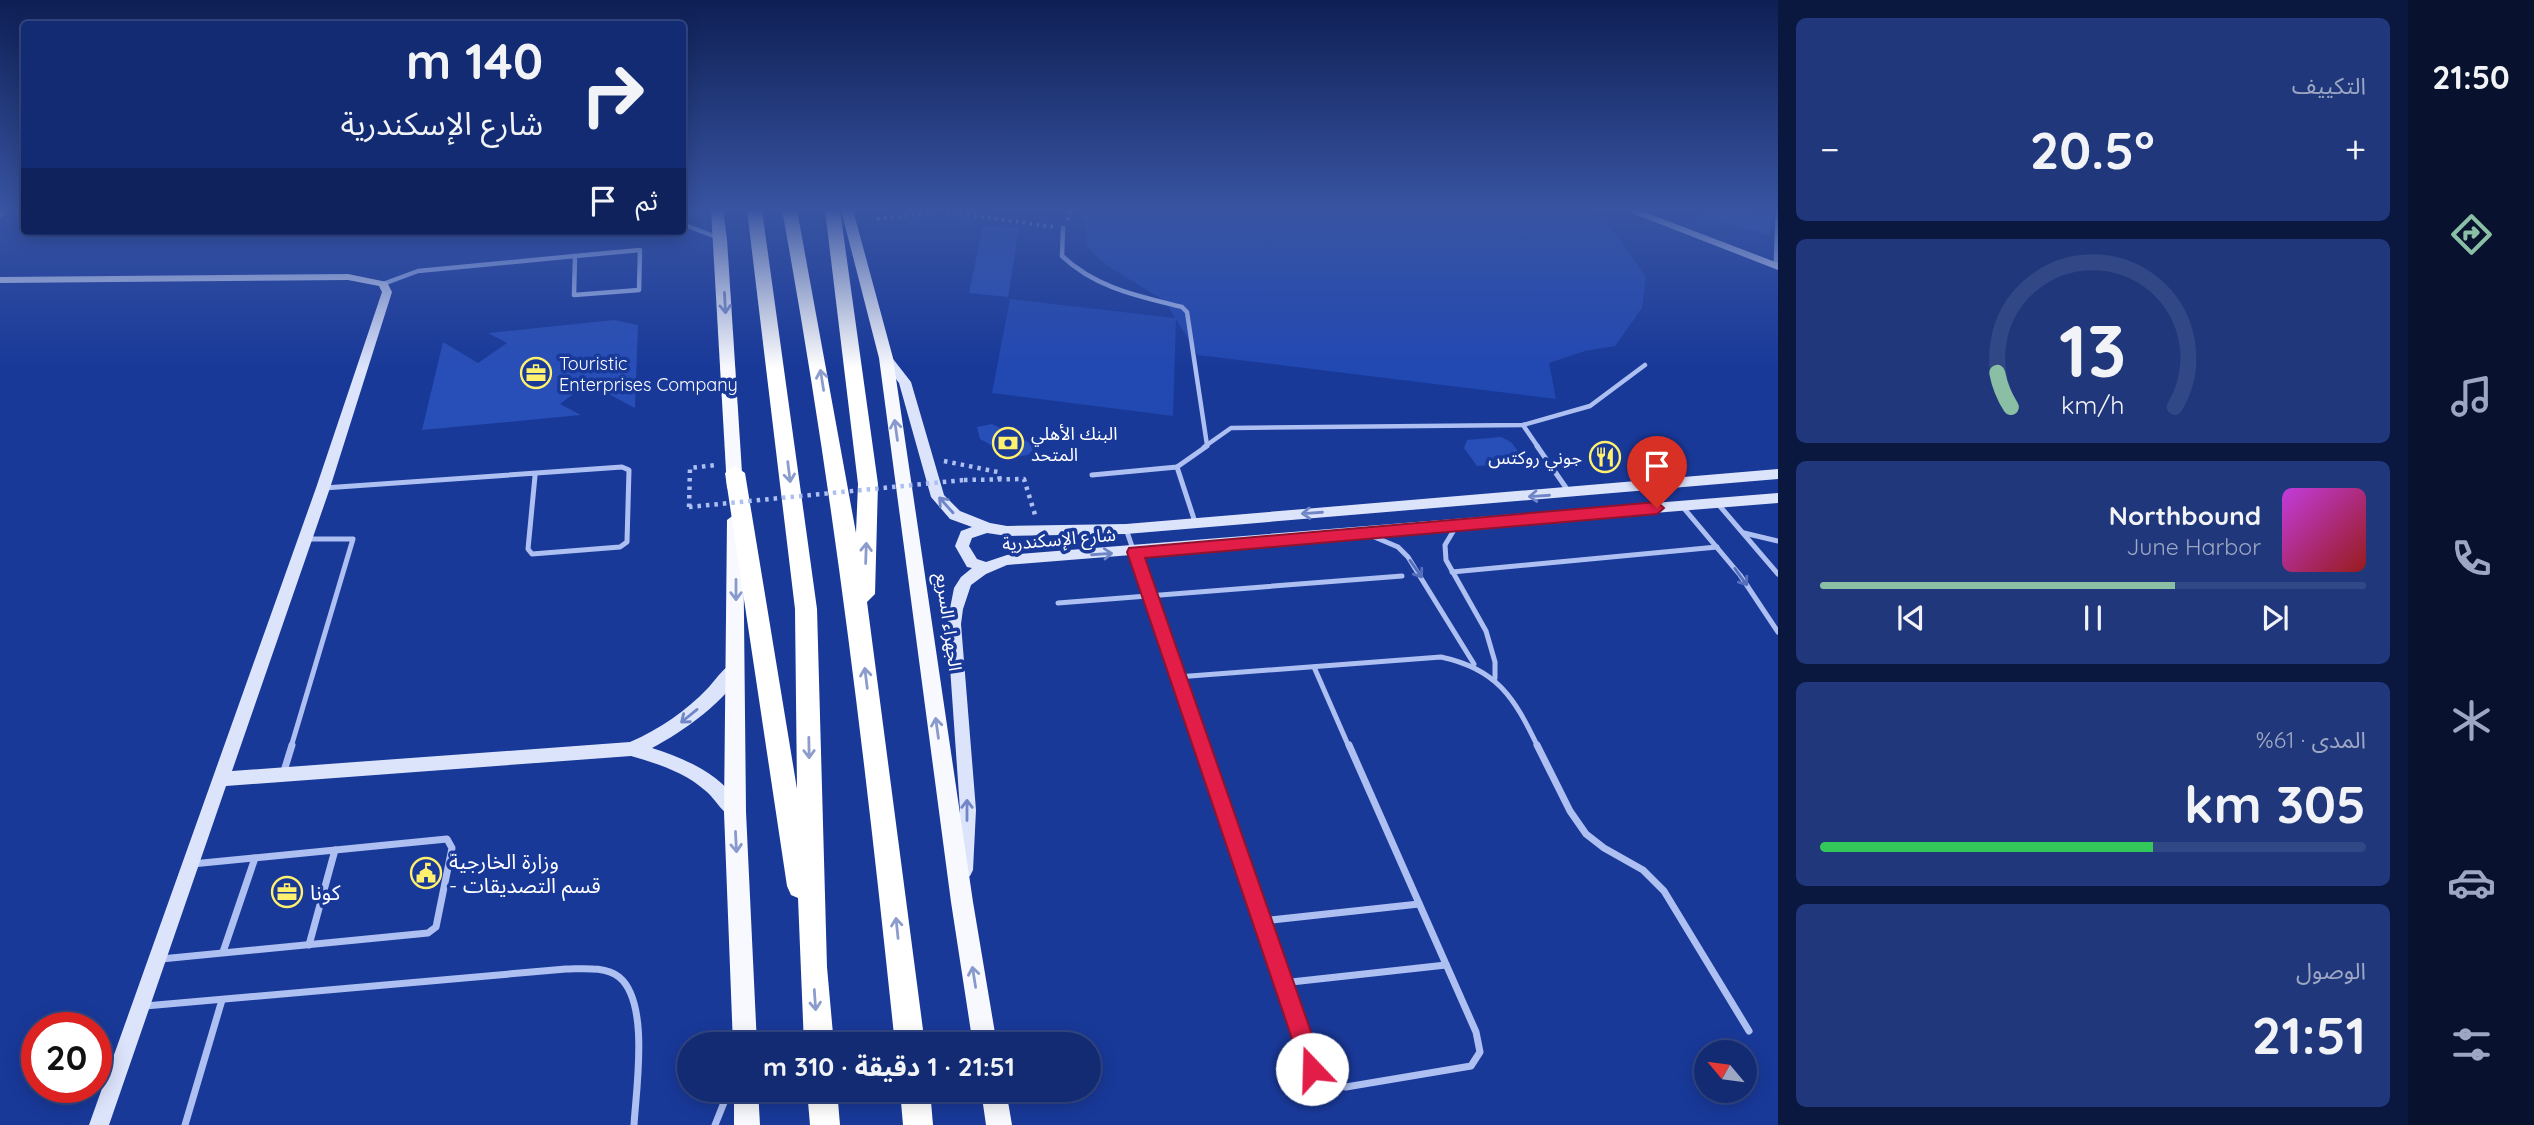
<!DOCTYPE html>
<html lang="ar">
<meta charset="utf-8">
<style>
body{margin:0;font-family:Quicksand,"Noto Sans Arabic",sans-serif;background:#20377b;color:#f1f3f6;direction:rtl;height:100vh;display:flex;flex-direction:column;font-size:26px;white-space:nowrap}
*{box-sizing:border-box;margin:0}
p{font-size:23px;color:#9da7c4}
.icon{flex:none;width:38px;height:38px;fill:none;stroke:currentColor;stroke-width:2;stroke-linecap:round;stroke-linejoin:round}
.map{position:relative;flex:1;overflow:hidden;direction:ltr}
.panel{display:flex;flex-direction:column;gap:18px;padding:18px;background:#0a183f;width:630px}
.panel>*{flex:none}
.hud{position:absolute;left:21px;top:21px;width:665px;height:214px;border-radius:7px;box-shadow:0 4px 18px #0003,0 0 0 2px #324785;direction:rtl;background:#132b73;color:#f1f3f6;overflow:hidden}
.needle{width:46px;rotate:299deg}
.buttons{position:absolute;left:1694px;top:1040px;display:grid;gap:14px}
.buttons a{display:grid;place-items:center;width:63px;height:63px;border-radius:50%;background:#132b73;box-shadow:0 4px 18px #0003,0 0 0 2px #324785;font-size:35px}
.speed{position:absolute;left:21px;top:1012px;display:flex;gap:14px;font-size:35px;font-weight:700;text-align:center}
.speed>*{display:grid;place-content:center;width:91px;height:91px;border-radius:50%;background:#132b73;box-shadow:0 4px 18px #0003,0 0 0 2px #324785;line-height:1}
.speed .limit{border:10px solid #d22;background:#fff;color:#111}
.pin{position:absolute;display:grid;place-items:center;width:60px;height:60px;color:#fff;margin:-72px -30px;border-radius:50% 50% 50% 0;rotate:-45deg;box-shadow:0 0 7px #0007}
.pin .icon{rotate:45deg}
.me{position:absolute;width:77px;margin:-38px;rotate:339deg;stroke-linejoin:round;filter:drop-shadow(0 0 5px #0008)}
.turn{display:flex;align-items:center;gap:24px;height:147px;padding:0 28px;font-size:32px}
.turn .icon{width:91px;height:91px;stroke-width:2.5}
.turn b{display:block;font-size:49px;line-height:60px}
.then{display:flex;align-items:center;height:66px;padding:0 28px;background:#0003;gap:14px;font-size:26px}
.big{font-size:52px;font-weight:700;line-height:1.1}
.panel .tile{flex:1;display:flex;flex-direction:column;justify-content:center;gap:10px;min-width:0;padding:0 24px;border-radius:10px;background:#20377b}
.panel .dial{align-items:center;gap:0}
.dial svg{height:182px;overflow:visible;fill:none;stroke:#324785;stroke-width:7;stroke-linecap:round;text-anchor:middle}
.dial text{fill:#f1f3f6;stroke:none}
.song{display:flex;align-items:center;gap:21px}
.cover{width:84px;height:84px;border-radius:10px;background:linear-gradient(135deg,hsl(290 70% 55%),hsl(0 70% 35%))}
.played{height:7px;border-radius:4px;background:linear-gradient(90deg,#8abfa5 65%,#324785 65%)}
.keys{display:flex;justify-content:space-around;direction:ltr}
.heat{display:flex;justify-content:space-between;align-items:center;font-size:38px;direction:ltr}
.charge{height:10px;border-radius:5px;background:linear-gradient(90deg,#34c759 61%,#324785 0)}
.trip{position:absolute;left:677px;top:1032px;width:424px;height:70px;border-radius:35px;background:#132b73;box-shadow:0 4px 18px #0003,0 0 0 2px #324785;font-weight:700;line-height:70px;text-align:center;direction:rtl}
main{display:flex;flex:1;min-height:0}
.tab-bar{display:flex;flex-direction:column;width:126px;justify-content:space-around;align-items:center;background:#08112e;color:#9da7c4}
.tab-bar .icon{width:49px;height:49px}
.tab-bar .selected{color:#8abfa5}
.tab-bar b{font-size:32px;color:#f1f3f6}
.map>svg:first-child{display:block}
.green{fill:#2248b2}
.building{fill:#284eb7}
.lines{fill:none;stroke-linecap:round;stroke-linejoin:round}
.path-far1{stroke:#aec0f1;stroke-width:3.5;stroke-dasharray:2.5 4.5;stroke-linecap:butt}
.path{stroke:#aec0f1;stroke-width:4.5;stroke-dasharray:3.5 5;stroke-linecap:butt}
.lane-far2{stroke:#aec0f1;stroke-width:4.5}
.lane-far1{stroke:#aec0f1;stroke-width:5}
.lane{stroke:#aec0f1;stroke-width:7}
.street{stroke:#aec0f1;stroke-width:5}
.secondary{fill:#dce4fc;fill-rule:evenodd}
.primary{fill:#f8f9ff;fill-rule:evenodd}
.highway{fill:#fff;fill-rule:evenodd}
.path-bridge{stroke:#aec0f1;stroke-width:4.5;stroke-dasharray:3.5 5;stroke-linecap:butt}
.oneway{stroke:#89c}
.oneway2{stroke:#8c9ccc}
.oneway3{stroke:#7186c6}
.oneway4{stroke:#556fbc}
.route{fill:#e11d48;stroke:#92132f;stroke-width:2}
.labels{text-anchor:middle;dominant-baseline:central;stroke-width:7;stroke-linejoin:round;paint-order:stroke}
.poi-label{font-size:18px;fill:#fff;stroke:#193999;text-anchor:start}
.street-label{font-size:18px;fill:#fff;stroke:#193999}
.near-poi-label{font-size:21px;fill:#fff;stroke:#193999;text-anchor:start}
</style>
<main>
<nav class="tab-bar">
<b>21:50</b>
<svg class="icon selected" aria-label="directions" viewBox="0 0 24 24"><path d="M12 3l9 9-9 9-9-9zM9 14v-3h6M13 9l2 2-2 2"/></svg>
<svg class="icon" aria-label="music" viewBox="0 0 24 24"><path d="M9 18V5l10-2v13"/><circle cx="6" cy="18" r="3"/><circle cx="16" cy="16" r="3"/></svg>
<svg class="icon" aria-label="phone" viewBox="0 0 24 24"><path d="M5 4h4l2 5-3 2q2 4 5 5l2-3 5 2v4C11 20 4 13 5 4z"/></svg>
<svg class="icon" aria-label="climate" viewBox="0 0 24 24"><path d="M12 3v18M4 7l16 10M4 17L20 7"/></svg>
<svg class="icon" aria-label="car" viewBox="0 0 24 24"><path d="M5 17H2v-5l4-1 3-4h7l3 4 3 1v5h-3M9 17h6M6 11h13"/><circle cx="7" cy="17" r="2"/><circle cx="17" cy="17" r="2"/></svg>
<svg class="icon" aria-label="filters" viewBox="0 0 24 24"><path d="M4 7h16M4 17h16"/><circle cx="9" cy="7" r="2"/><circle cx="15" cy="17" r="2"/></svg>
</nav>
<section class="panel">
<div class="tile"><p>التكييف</p>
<div class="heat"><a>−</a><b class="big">20.5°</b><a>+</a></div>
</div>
<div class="tile dial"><svg viewBox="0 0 100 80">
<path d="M14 69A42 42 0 1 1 86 69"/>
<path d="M14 69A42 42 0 0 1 8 54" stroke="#8abfa5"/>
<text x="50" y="56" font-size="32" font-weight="700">13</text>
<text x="50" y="72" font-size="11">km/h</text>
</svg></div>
<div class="tile">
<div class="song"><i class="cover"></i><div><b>Northbound</b><p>June Harbor</p></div></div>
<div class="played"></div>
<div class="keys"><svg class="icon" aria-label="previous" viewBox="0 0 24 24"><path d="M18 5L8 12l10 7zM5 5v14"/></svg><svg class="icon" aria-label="pause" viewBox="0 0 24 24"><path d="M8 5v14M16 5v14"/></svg><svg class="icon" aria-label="next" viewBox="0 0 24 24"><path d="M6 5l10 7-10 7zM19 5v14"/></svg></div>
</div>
<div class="tile"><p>المدى · 61%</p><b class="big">305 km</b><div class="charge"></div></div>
<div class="tile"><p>الوصول</p><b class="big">21:51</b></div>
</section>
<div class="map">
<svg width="1778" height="1125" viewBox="0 0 1778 1125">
<rect width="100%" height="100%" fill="#193999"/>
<!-- green -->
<path class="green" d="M1088,210h498l30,24 30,43 -4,31 -27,38 -30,5 -36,12 7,36 -358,-44 -22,-36 -3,97 -181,-23 18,-94 165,19 -10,-17 -59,-36 -20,-19 -1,-30z"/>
<!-- building -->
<g class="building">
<path d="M1700,210h51l20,5 -1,20 -71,-18z"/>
<path d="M983,225l36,3 -11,69 -39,-4z"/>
<path d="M614,320l24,5 -3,83 -47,-25 -28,21 21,11 -159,15 21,-88 35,21 29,-20 -19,-10z"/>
<path d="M992,424l44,22 -8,9 -15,2 -33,-18 -3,-12z"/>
<path d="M1501,437l10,5 15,20 -49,4 -13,-18 3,-8z"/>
</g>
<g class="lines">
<!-- path-far1 -->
<g class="path-far1">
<path d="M877,219l65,-8 112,16"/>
<path d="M1067,220l4,-10"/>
</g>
<!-- path -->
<g class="path">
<path d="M944,461l54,11 2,8"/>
<path d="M964,480l60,-1 12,39"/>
<path d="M689,507l1,-39 26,-3"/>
</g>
<!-- lane-far2 -->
<g class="lane-far2">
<path d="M682,214l6,-4"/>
<path d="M682,224l37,14"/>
<path d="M1063,228l-1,28c34,32 76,40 120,51l5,5 20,133"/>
<path d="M640,250l-1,40 -65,5 1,-39z"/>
<path d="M383,284l35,-13 157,-15"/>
<path d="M1523,425l15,22"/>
<path d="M1204,447l27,-19 292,-3 67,-19 55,-41"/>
</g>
<!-- lane-far1 -->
<g class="lane-far1">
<path d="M1537,446l32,46"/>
<path d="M1177,467l18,55"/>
<path d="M1092,475l85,-8 30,-21"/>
<path d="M324,488l298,-21 7,3 -2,72 -7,5 -88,7 -4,-5 7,-73"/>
<path d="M1718,504l60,70"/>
<path d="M1682,506l58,69 38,57"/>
<path d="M1457,525l-12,20 1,15 40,71 9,31v16"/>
<path d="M1126,529l75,218"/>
<path d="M1365,533l33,14 10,10 66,107"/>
<path d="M1744,533l34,8"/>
<path d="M1452,572l265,-25"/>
<path d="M1058,603l344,-27"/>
<path d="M1314,667l35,80"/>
<path d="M1177,677l264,-20c56,12 73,40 97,90"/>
<path d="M291,747l62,-208h-47"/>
</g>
<!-- lane -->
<g class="lane">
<path d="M1200,745l112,324 16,14 18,4 125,-21 9,-14 -4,-20 -127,-287"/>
<path d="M1537,745l33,66 16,23 18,14 39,22 21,21 85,140"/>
<path d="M284,771l8,-26"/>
<path d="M1262,921l157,-17"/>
<path d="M309,945l26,-95"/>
<path d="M223,952l32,-94"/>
<path d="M161,959l267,-26 8,-6 16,-79 -5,-9 -255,25"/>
<path d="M1282,983l164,-18"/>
<path d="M145,1006l421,-37c16,0 39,-3 53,8 31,25 17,112 15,148"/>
<path d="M185,1125l37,-125"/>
<path d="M715,1125l14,-35"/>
</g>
<!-- street -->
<path class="street" d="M1776,266l2,-56"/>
<!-- secondary -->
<g class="secondary">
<path d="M0,210h9l-9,8z"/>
<path d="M1624,210h15l139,53v7z"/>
<path d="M348,274l39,8 5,10 -62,196 -98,283 398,-29c30,-13 56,-31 78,-54 9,-9 20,-29 33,-25l3,5c-17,33 -60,63 -92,80 34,11 75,28 90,63l-2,6 -6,2c-11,-5 -18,-19 -27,-27 -22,-20 -49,-28 -76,-36l-405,30 -117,339h-20l227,-637 66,-196 -3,-6 -31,-6 -348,3v-6z"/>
<path d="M886,354l4,1 21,27 33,113 16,16 30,12 17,3 119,-2 652,-55v10l-652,55 -119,2 -20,-3 -15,5 -3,8 8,13 9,3 21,-7 771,-62v10l-771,62 -21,9 -15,11 -8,24 -2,15 15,186 -3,60 -3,6 -6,3 -6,-3 -3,-6 5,-60 -13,-186 7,-36 7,-11 11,-9 -5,-1 -12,-21 6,-15 11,-4 -22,-8 -19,-22 -32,-114 -19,-25z"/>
</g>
<!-- primary -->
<g class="primary">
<path d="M711,210h12l4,29 16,249 -8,6 -8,-6z"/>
<path d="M841,210h12l40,148 80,544 24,143h-24l-22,-143 -72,-544z"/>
<path d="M735,514l8,6 3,292 11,233h-24l-9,-233 3,-292z"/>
<path d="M734,1090h24l2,35h-26z"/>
<path d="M981,1090h25l6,35h-26z"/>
</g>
<!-- highway -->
<g class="highway">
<path d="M747,210h15l55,399 10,358 7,78h-30l-6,-147 -7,-3 -4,-9 -62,-413 10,-7 10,7 52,316 -2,-180z"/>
<path d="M782,210h15l59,323 2,-49 -33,-274h15l38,274 -3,110 -8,8 58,443h-30c-29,-280 -62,-558 -113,-835z"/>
<path d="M807,1090h30l3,35h-30z"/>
<path d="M900,1090h30l3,35h-30z"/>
</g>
<!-- path-bridge -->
<path class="path-bridge" d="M689,507l275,-27"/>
</g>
<!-- one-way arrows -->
<defs><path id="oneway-shaft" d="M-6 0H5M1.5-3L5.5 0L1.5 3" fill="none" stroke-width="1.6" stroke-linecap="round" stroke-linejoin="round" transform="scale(1.75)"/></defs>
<g class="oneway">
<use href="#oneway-shaft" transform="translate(725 303) rotate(87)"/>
<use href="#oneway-shaft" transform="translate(896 430) rotate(-98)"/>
<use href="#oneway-shaft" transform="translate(736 590) rotate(90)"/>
<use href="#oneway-shaft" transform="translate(937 728) rotate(-98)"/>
<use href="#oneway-shaft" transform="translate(736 842) rotate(87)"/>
<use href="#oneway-shaft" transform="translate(974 977) rotate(-99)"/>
</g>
<g class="oneway2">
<use href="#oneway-shaft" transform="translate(822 380) rotate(-99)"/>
<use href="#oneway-shaft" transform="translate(789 472) rotate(83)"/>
<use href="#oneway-shaft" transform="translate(866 553) rotate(-88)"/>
<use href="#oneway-shaft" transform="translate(866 678) rotate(-97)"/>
<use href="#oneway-shaft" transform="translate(809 748) rotate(89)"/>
<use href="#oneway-shaft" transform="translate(897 928) rotate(-96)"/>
<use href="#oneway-shaft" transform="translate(815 1000) rotate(86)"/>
</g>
<g class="oneway3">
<use href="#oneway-shaft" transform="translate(1539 496) rotate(176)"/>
<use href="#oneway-shaft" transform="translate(946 505) rotate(-132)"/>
<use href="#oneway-shaft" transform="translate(1312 513) rotate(176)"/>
<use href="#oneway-shaft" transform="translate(1102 554) rotate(-4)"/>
<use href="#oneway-shaft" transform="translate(689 716) rotate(141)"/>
<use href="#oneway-shaft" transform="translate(967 810) rotate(-90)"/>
</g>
<g class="oneway4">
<use href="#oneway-shaft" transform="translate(1416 569) rotate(55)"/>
<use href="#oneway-shaft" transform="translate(1741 577) rotate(54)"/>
</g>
<!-- sky -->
<linearGradient id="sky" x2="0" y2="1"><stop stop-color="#0e1f54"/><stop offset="0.57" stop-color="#3854a2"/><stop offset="1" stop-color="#3854a2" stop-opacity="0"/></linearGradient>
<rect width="1778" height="368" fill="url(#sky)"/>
<!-- route -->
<path class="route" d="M1657,502l7,6 -7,6 -512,44 179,511 -4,8 -8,3 -7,-3 -178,-525 2,-4z"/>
<!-- icons -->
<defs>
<g id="office-ring" transform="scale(1.575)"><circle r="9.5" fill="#193999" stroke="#fff06e" stroke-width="1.5"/><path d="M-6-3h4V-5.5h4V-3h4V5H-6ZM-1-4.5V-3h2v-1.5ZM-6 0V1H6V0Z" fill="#fff06e"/></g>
<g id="bank-ring" transform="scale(1.575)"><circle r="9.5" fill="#193999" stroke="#fff06e" stroke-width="1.5"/><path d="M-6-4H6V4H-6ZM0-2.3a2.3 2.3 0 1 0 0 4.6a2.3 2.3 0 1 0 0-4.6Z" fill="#fff06e"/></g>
<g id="restaurant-ring" transform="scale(1.575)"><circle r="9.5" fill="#193999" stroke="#fff06e" stroke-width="1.5"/><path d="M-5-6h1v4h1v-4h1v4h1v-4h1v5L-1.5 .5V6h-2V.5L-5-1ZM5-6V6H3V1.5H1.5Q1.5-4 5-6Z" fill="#fff06e"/></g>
<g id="civic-ring" transform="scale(1.575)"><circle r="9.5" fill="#193999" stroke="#fff06e" stroke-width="1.5"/><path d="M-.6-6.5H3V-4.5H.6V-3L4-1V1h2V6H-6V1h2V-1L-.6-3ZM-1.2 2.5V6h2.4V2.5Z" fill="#fff06e"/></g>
</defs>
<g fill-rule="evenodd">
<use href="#office-ring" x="536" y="373"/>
<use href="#bank-ring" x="1008" y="443"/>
<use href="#restaurant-ring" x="1605" y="457"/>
<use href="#civic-ring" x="426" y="873"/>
<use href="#office-ring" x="287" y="892"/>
</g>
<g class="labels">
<!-- poi labels -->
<g class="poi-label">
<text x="559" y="363">Touristic<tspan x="559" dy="21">Enterprises Company</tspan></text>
<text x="1031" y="433">البنك الأهلي<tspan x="1031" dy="21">المتحد</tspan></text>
<text x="1582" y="457" text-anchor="end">جوني روكتس</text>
</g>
<!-- street labels -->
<g class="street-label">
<text transform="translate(1059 539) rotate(-5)">شارع الإسكندرية</text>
<text transform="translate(949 622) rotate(82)">الجهراء السريع</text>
</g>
<!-- near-poi labels -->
<g class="near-poi-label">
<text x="449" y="861">وزارة الخارجية<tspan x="449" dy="24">- قسم التصديقات</tspan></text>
<text x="310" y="892">كونا</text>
</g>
</g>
</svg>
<div class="buttons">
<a><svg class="needle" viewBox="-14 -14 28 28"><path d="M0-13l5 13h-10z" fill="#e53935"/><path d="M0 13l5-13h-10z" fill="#9da7c4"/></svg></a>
</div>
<div class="speed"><div class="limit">20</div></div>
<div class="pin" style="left:1657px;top:508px;background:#d93025"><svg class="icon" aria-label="arrive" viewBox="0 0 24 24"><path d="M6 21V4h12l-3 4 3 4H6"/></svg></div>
<svg class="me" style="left:1312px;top:1069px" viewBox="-20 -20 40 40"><circle r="19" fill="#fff"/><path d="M0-13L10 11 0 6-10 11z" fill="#e11d48"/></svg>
<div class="trip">21:51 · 1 دقيقة · 310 m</div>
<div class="hud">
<div class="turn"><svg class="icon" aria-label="right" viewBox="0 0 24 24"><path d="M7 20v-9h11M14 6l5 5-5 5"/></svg><div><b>140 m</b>شارع الإسكندرية</div></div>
<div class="then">ثم<svg class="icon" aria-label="arrive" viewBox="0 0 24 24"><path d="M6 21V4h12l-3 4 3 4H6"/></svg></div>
</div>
</div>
</main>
